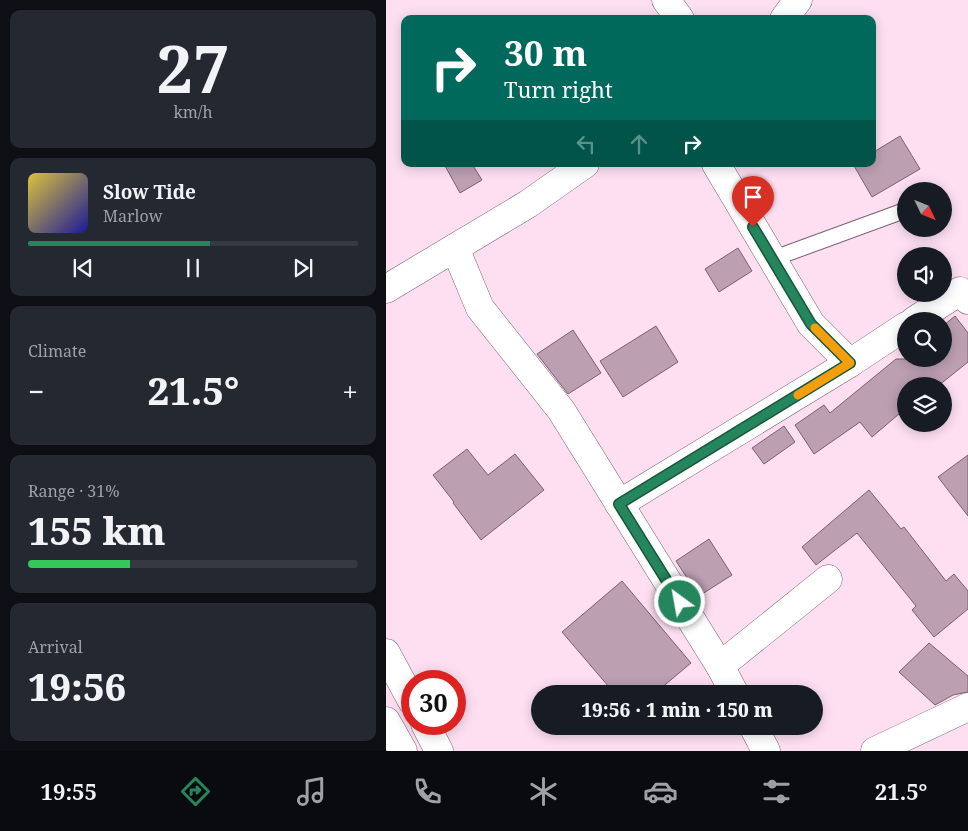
<!DOCTYPE html>
<meta charset="utf-8">
<style>
body{margin:0;font-family:"Noto Serif",serif;background:#242831;color:#f1f3f6;height:100vh;display:flex;flex-direction:column;font-size:19px;white-space:nowrap}
*{box-sizing:border-box;margin:0}
p{font-size:16px;color:#9ea1a6}
.icon{flex:none;width:28px;height:28px;fill:none;stroke:currentColor;stroke-width:2;stroke-linecap:round;stroke-linejoin:round}
.map{position:relative;flex:1;overflow:hidden}
.details{display:flex;flex-direction:column;gap:10px;padding:10px;background:#0d0f14;width:386px}
.details>*{flex:none}
.top-card{position:absolute;left:15px;top:15px;width:475px;height:152px;border-radius:10px;box-shadow:0 2px 12px #0003;background:#00695c;color:#fff;overflow:hidden}
.needle{width:32px;rotate:133deg}
.buttons{position:absolute;left:511px;top:182px;display:grid;gap:10px}
.buttons a{display:grid;place-items:center;width:55px;height:55px;border-radius:50%;background:#171b24;box-shadow:0 2px 12px #0003;font-size:25px}
.speed{position:absolute;left:15px;top:670px;display:flex;gap:10px;font-size:25px;font-weight:700;text-align:center}
.speed>*{display:grid;place-content:center;width:65px;height:65px;border-radius:50%;background:#171b24;box-shadow:0 2px 12px #0003;line-height:1}
.speed .limit{border:8px solid #d22;background:#fff;color:#111}
.pin{position:absolute;display:grid;place-items:center;width:42px;height:42px;color:#fff;margin:-51px -21px;border-radius:50% 50% 50% 0;rotate:-45deg;box-shadow:0 0 5px #0007}
.pin .icon{rotate:45deg}
.me{position:absolute;width:55px;margin:-28px;rotate:328deg;stroke-linejoin:round;filter:drop-shadow(0 0 4px #0008)}
.turn{display:flex;align-items:center;gap:18px;height:105px;padding:0 20px;font-size:22px}
.turn .icon{width:65px;height:65px;stroke-width:2.5}
.turn b{display:block;font-size:35px;line-height:42px}
.lanes{display:flex;align-items:center;height:48px;padding:0 20px;background:#0003;justify-content:center;gap:25px;direction:ltr}
.lanes .off{opacity:.35}
.big{font-size:38px;font-weight:800;line-height:1.1}
.details .tile{flex:1;display:flex;flex-direction:column;justify-content:center;gap:8px;min-width:0;padding:0 18px;border-radius:10px;background:#242831}
.details .dial{align-items:center;gap:0}
.dial b{font-size:65px;line-height:1}
.song{display:flex;align-items:center;gap:15px}
.cover{width:60px;height:60px;border-radius:8px;background:linear-gradient(135deg,hsl(50 70% 55%),hsl(240 70% 35%))}
.played{height:5px;border-radius:2px;background:linear-gradient(90deg,#25855d 55%,#363941 55%)}
.keys{display:flex;justify-content:space-around;direction:ltr}
.heat{display:flex;justify-content:space-between;align-items:center;font-size:28px;direction:ltr}
.charge{height:8px;border-radius:4px;background:linear-gradient(90deg,#34c759 31%,#363941 0)}
.trip{position:absolute;left:145px;top:685px;width:292px;height:50px;border-radius:25px;background:#171b24;box-shadow:0 2px 12px #0003;font-weight:800;line-height:50px;text-align:center}
.dock{display:flex;height:80px;justify-content:space-around;align-items:center;background:#090b0e;color:#9ea1a6}
.dock .icon{width:35px;height:35px}
.dock .current{color:#25855d}
.dock b{font-size:22px;color:#f1f3f6}
main{display:flex;flex:1;min-height:0}
.map>svg:first-child{display:block}
.building{fill:#bc9fb1;stroke:#7b6070}
.lines{fill:none;stroke-linecap:round;stroke-linejoin:round}
.lane-casing{stroke:#7b6071;stroke-width:17}
.street-casing{stroke:#7b6071;stroke-width:29}
.highway-casing{stroke:#7b6071;stroke-width:29}
.lane{stroke:#fff;stroke-width:15}
.street{stroke:#fff;stroke-width:28}
.highway{stroke:#fff;stroke-width:28}
.route-casing{stroke:#18563c;stroke-width:12}
.route{stroke:#25855d;stroke-width:9}
.slow{stroke:#f59e0b;stroke-width:9}
</style>
<main>
<section class="details">
<div class="tile dial"><b>27</b><p>km/h</p></div>
<div class="tile">
<div class="song"><i class="cover"></i><div><b>Slow Tide</b><p>Marlow</p></div></div>
<div class="played"></div>
<div class="keys"><svg class="icon" aria-label="previous" viewBox="0 0 24 24"><path d="M18 5L8 12l10 7zM5 5v14"/></svg><svg class="icon" aria-label="pause" viewBox="0 0 24 24"><path d="M8 5v14M16 5v14"/></svg><svg class="icon" aria-label="next" viewBox="0 0 24 24"><path d="M6 5l10 7-10 7zM19 5v14"/></svg></div>
</div>
<div class="tile"><p>Climate</p>
<div class="heat"><a>−</a><b class="big">21.5°</b><a>+</a></div>
</div>
<div class="tile"><p>Range · 31%</p><b class="big">155 km</b><div class="charge"></div></div>
<div class="tile"><p>Arrival</p><b class="big">19:56</b></div>
</section>
<div class="map">
<svg width="582" height="751" viewBox="0 0 582 751">
<rect width="100%" height="100%" fill="#fddff1"/>
<!-- building -->
<g class="building">
<path d="M514,136l20,33 -48,28 -19,-33h19v-11z"/>
<path d="M58,164h28l10,16 -22,13z"/>
<path d="M352,248l14,23 -33,21 -14,-23z"/>
<path d="M569,316l13,17v29l-30,24h-32v22l-34,29 -12,-15 -46,32 -19,-29 29,-20 6,8 66,-54h48v-34z"/>
<path d="M270,326l22,36 -55,35 -23,-36z"/>
<path d="M187,330l28,43 -33,21 -31,-40z"/>
<path d="M398,426l11,16 -31,22 -12,-16z"/>
<path d="M81,449l21,26 27,-21 29,36 -63,50 -28,-37 1,-1 -21,-27z"/>
<path d="M582,455v61l-30,-39z"/>
<path d="M483,490l32,39 3,-2 42,54 8,-7 14,17v18l-34,28 -22,-27 4,-4 -59,-73 -41,32 -14,-18z"/>
<path d="M323,539l23,36 -33,21 -23,-35z"/>
<path d="M236,581l69,82 -37,31h-39l-53,-62z"/>
<path d="M543,643l39,33v16l-15,3 -18,10 -36,-33z"/>
</g>
<g class="lines">
<!-- lane casing -->
<g class="lane-casing">
<path id="lane" d="M386,259l134,-49"/>
</g>
<!-- street casing -->
<g class="street-casing">
<g id="street">
<path d="M280,0l14,19"/>
<path d="M398,19l14,-19"/>
<path d="M330,164l95,160 39,39 56,-37"/>
<path d="M69,248l25,60 81,102 159,256"/>
<path d="M0,289l142,-85 57,-40"/>
<path d="M528,321l46,-30 8,9"/>
<path d="M233,504l231,-141"/>
<path d="M349,694l-15,-28 108,-87"/>
<path d="M367,726l13,25"/>
<path d="M489,751l93,-44"/>
</g>
</g>
<!-- highway casing -->
<g class="highway-casing">
<g id="highway">
<path d="M0,653l26,48"/>
<path d="M0,721l17,30"/>
<path d="M39,724l14,27"/>
</g>
</g>
<!-- lane -->
<use href="#lane" class="lane"/>
<!-- street -->
<use href="#street" class="street"/>
<!-- highway -->
<use href="#highway" class="highway"/>
</g>
<g class="lines">
<!-- route casing -->
<g class="route-casing">
<path id="route" d="M294,602l-61,-98 231,-141 -39,-39 -58,-97"/>
</g>
<!-- route -->
<use href="#route" class="route"/>
<!-- slow -->
<path class="slow" d="M412,395l52,-32 -35,-35"/>
</g>
</svg>
<div class="buttons">
<a><svg class="needle" viewBox="-14 -14 28 28"><path d="M0-13l5 13h-10z" fill="#e53935"/><path d="M0 13l5-13h-10z" fill="#9ea1a6"/></svg></a>
<a><svg class="icon" aria-label="sound" viewBox="0 0 24 24"><path d="M4 9h4l5-4v14l-5-4H4zM17 9q2 3 0 6"/></svg></a>
<a><svg class="icon" aria-label="search" viewBox="0 0 24 24"><circle cx="10" cy="10" r="6"/><path d="M15 15l6 6"/></svg></a>
<a><svg class="icon" aria-label="layers" viewBox="0 0 24 24"><path d="M12 4l9 5-9 5-9-5zM3 14l9 5 9-5"/></svg></a>
</div>
<div class="speed"><div class="limit">30</div></div>
<div class="pin" style="left:367px;top:227px;background:#d93025"><svg class="icon" aria-label="arrive" viewBox="0 0 24 24"><path d="M6 21V4h12l-3 4 3 4H6"/></svg></div>
<svg class="me" style="left:294px;top:602px" viewBox="-20 -20 40 40"><circle r="17" fill="#25855d" stroke="#fff" stroke-width="3"/><path d="M0-11L8 9 0 5-8 9z" fill="#fff"/></svg>
<div class="trip">19:56 · 1 min · 150 m</div>
<div class="top-card">
<div class="turn"><svg class="icon" aria-label="right" viewBox="0 0 24 24"><path d="M7 20v-9h11M14 6l5 5-5 5"/></svg><div><b>30 m</b>Turn right</div></div>
<div class="lanes"><svg class="icon off" aria-label="left" viewBox="0 0 24 24"><path d="M17 20v-9H6M10 6l-5 5 5 5"/></svg><svg class="icon off" aria-label="ahead" viewBox="0 0 24 24"><path d="M12 20V5M6 11l6-6 6 6"/></svg><svg class="icon" aria-label="right" viewBox="0 0 24 24"><path d="M7 20v-9h11M14 6l5 5-5 5"/></svg></div>
</div>
</div>
</main>
<nav class="dock">
<b>19:55</b>
<svg class="icon current" aria-label="directions" viewBox="0 0 24 24"><path d="M12 3l9 9-9 9-9-9zM9 14v-3h6M13 9l2 2-2 2"/></svg>
<svg class="icon" aria-label="music" viewBox="0 0 24 24"><path d="M9 18V5l10-2v13"/><circle cx="6" cy="18" r="3"/><circle cx="16" cy="16" r="3"/></svg>
<svg class="icon" aria-label="phone" viewBox="0 0 24 24"><path d="M5 4h4l2 5-3 2q2 4 5 5l2-3 5 2v4C11 20 4 13 5 4z"/></svg>
<svg class="icon" aria-label="climate" viewBox="0 0 24 24"><path d="M12 3v18M4 7l16 10M4 17L20 7"/></svg>
<svg class="icon" aria-label="car" viewBox="0 0 24 24"><path d="M5 17H2v-5l4-1 3-4h7l3 4 3 1v5h-3M9 17h6M6 11h13"/><circle cx="7" cy="17" r="2"/><circle cx="17" cy="17" r="2"/></svg>
<svg class="icon" aria-label="filters" viewBox="0 0 24 24"><path d="M4 7h16M4 17h16"/><circle cx="9" cy="7" r="2"/><circle cx="15" cy="17" r="2"/></svg>
<b>21.5°</b>
</nav>
